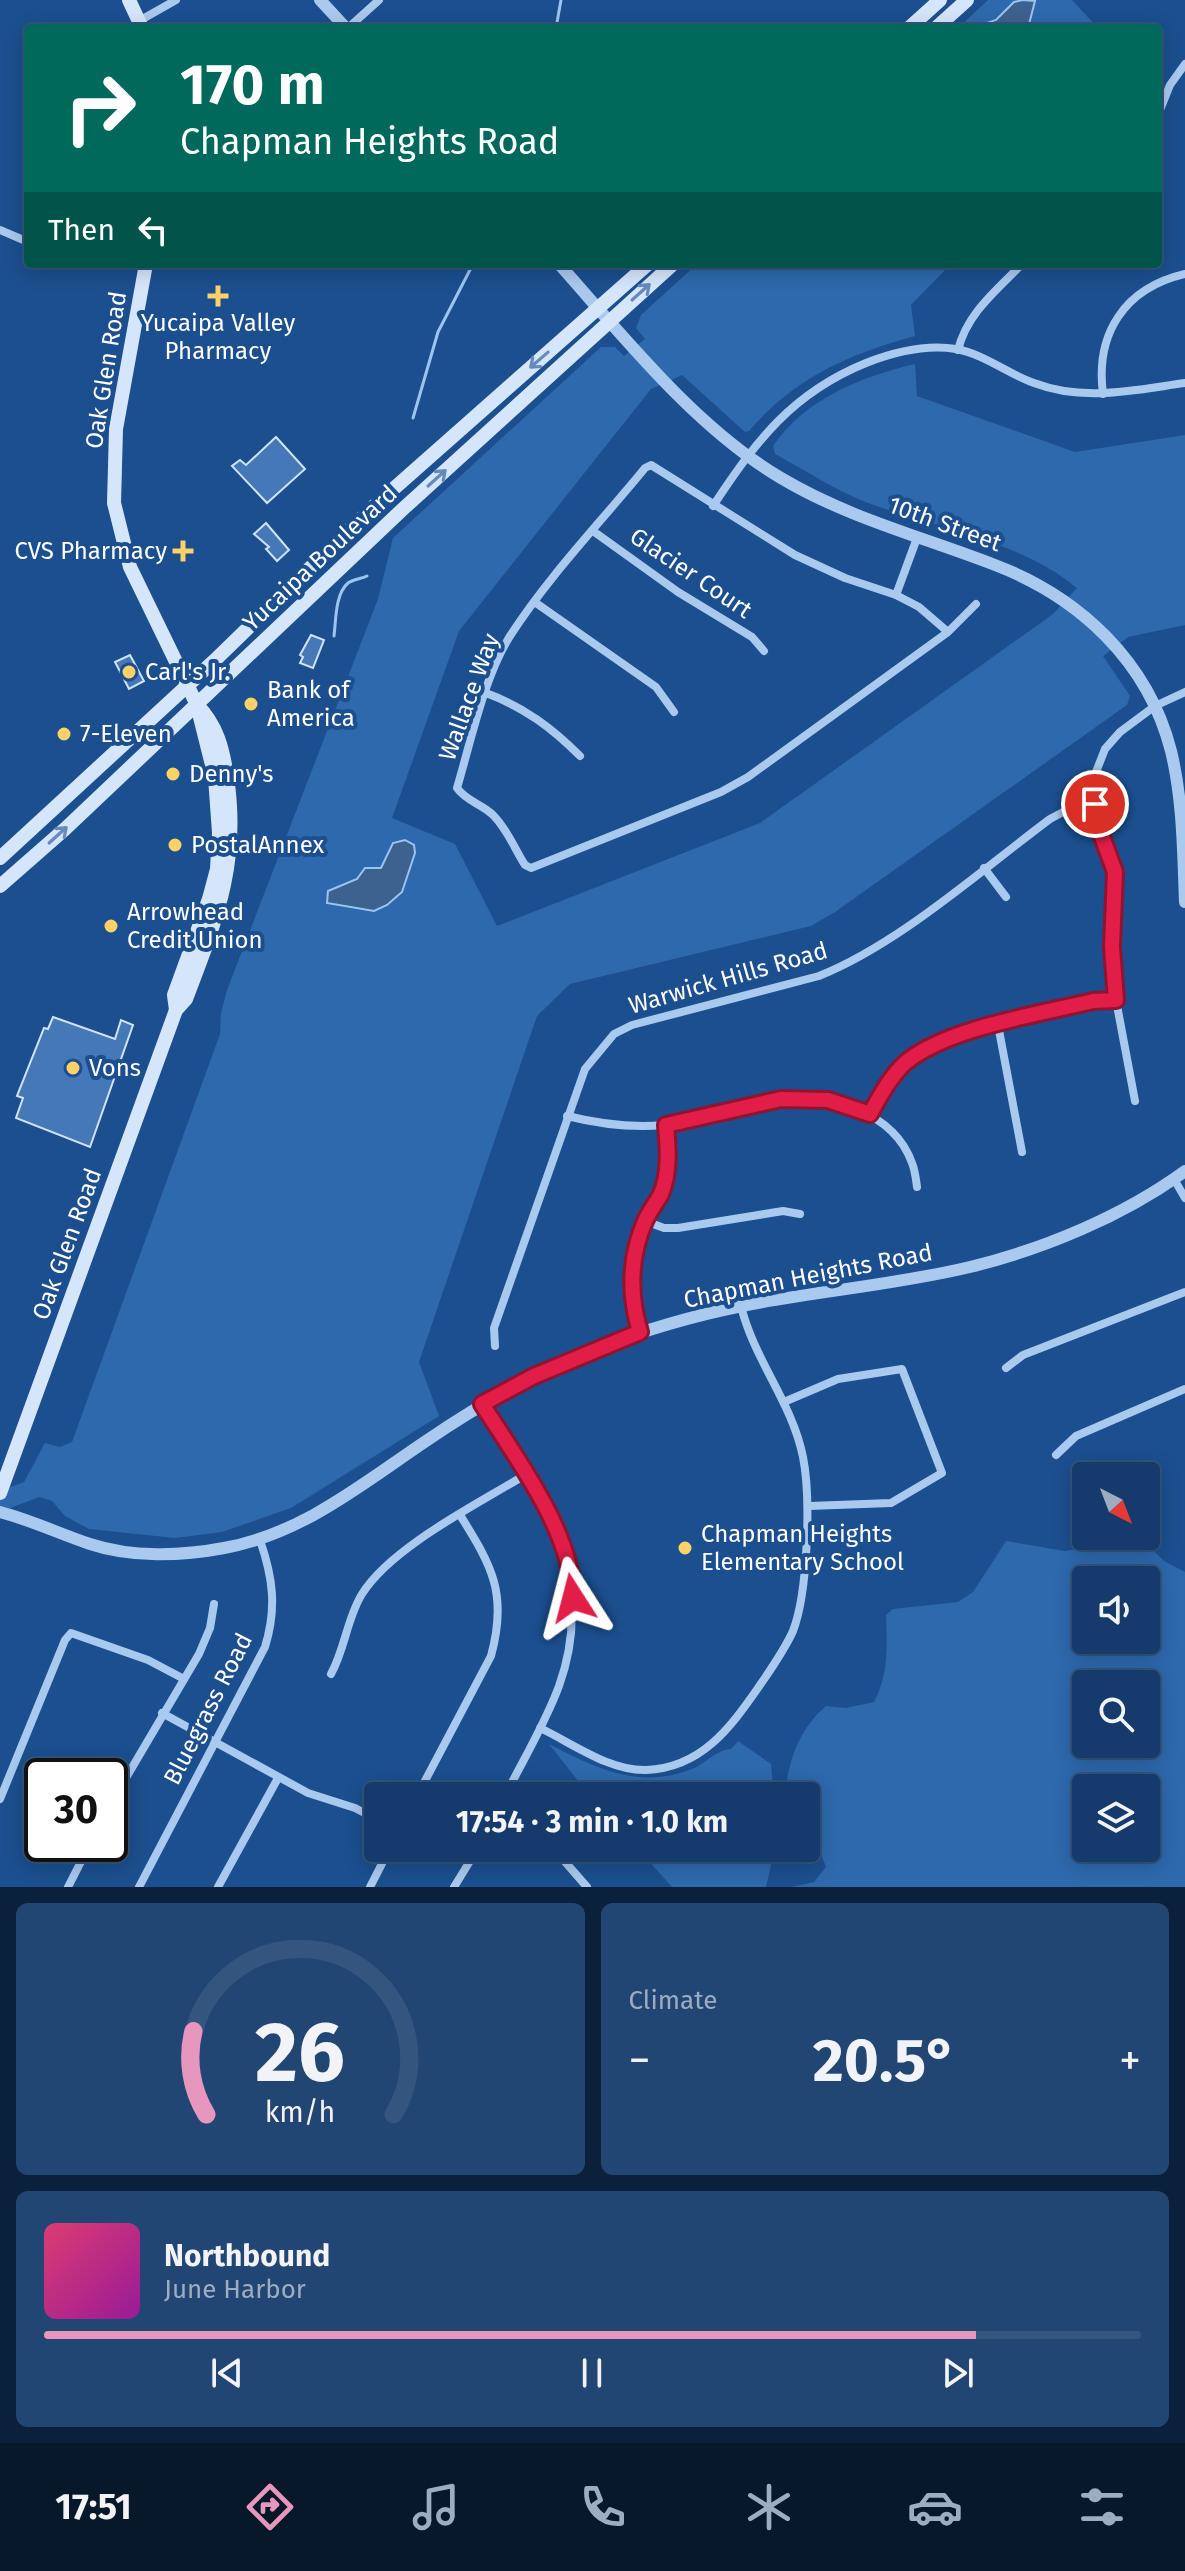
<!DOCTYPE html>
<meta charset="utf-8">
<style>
body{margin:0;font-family:"Fira Sans",sans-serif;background:#214673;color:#f1f3f6;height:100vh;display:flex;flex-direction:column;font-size:30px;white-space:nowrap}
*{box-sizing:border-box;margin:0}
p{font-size:26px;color:#9dadc1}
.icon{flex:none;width:44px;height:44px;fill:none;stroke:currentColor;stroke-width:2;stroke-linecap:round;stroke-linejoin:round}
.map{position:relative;height:1887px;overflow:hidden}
.panel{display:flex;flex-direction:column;gap:16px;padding:16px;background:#0b203b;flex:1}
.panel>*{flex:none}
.guide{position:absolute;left:24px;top:24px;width:1138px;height:244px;border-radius:8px;box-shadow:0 4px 20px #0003,0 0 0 2px #33557e;background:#00695c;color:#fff;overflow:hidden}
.needle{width:52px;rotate:138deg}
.tools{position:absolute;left:1072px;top:1462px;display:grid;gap:16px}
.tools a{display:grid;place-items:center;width:88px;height:88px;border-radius:8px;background:#143b6b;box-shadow:0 4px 20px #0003,0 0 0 2px #33557e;font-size:40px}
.speed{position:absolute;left:24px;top:1758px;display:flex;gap:16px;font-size:40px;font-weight:700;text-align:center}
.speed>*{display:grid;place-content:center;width:104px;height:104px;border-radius:50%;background:#143b6b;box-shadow:0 4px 20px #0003,0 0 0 2px #33557e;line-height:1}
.speed .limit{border:4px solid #111;border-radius:12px;background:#fff;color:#111}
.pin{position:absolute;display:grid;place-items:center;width:68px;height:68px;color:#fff;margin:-34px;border:4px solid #fff;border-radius:50%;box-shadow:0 2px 8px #0007}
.me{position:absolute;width:88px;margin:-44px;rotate:351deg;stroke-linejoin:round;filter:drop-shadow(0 0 6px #0008)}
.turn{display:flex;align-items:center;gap:28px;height:168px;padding:0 24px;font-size:36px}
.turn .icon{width:104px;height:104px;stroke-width:2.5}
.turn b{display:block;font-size:56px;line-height:68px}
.then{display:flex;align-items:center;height:76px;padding:0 24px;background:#0003;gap:16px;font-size:30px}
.big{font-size:60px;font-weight:700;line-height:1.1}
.panel .tile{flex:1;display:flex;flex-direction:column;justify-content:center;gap:12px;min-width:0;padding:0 28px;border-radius:12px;background:#214673}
.panel .dial{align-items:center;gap:0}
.dial svg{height:208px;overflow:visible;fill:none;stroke:#33557e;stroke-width:7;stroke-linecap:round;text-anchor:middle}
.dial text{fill:#f1f3f6;stroke:none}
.song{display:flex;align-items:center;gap:24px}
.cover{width:96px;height:96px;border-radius:12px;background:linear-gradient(135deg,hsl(340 70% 55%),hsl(300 70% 35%))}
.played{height:8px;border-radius:4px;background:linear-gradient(90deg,#e797bd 85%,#33557e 85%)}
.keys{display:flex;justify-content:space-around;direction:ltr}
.heat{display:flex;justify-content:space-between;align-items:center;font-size:44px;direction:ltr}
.panel .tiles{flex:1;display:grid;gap:16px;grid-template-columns:1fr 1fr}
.tile:last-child{grid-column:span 2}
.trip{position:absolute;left:364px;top:1782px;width:456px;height:80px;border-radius:8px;background:#143b6b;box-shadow:0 4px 20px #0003,0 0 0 2px #33557e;font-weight:700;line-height:80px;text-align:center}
.tabs{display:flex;height:128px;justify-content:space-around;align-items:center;background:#08182b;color:#9dadc1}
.tabs .icon{width:56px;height:56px}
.tabs .current{color:#e797bd}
.tabs b{font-size:36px;color:#f1f3f6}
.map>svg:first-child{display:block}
.green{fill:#2e69ad;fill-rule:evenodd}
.water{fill:#3c6290;stroke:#9cc4f0;stroke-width:2}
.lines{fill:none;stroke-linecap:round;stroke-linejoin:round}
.stream{stroke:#9cc4f0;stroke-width:3}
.building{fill:#4478b7;stroke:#cfe3fa;stroke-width:2}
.minor{stroke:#a9c9ee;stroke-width:8}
.tertiary{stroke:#a9c9ee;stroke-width:12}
.secondary{stroke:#d6e6fa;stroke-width:14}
.oneway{stroke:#668bba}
.route-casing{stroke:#92132f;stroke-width:20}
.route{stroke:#e11d48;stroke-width:14}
.poi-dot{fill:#ffd166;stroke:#1b4f8f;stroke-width:3}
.labels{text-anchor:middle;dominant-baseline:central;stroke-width:8;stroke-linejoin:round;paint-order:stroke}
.poi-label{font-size:24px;fill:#fff;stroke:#1b4f8f;text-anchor:start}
.street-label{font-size:24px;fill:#fff;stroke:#1b4f8f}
</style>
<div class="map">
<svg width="1185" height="1887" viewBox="0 0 1185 1887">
<rect width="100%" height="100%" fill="#1b4f8f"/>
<!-- green -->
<g class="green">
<path d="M988,0h84l26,28h-140z"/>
<path d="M697,264h254l-40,41 4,31c-66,18 -121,42 -166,95l-4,1 -63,-57 -31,14 -192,242 -67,187 63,26 42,82 263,-103 293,-209 24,-26c-56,-47 -141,-60 -209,-85 -32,-12 -63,-33 -93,-49l-2,-8c33,-48 88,-69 142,-82l2,32 158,56 110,-17v190l-57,12 -25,19 27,40 -3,9 -292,207 -24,14 -241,58 -33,32 -118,346 20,54 -148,92 -69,24 -47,6 -86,-9 -24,-13 -13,-15 -13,-4 -39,15v-21l24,-9 21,-39 15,4 12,-5 148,-408 1,-21 6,-23 151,-391 15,-61 208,-191h14l9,9 21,-17 -9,-11 5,-13z"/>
<path d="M1006,1541l59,10 67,-10 16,4 16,16 21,11v315h-393l22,-5 12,-15 -6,-15 -14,-6v-50h-21c3,-35 14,-67 41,-90l20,2 28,-6c15,-29 13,-55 12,-87l7,-6 65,-7 15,-10zM1086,1580h60v60h-60zM1086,1684h60v60h-60zM1086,1788h60v60h-60z"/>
<path d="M738,1741l33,23 3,32h-184l-41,-52c47,24 90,46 143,25 13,-5 25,-20 39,-20z"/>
<path d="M637,1848h138l-9,39h-94z"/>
</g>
<!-- water -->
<g class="water">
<path d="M1023,0l12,1 -7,27h-56l24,-8 18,-18z"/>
<path d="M405,840l9,5 1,8 -13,39 -15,13 -13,6 -47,-8 1,-12 29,-12 8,-11h16l12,-25z"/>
</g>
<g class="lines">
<!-- stream -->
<g class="stream">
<path d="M556,28l5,-28"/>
<path d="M413,418l25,-86 35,-68"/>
<path d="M334,636c2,-15 1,-42 14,-53 6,-4 13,-4 19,-7"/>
</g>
</g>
<!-- building -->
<g class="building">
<path d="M276,437l29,32 -38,34 -35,-37 8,-6 6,5z"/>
<path d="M266,523l23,27 -12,11 -11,-12 3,-2 -15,-13z"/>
<path d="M311,635l13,5 -11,28 -13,-5 3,-6 -3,-2z"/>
<path d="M130,655l14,26 -15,8 -14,-27z"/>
<path d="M53,1017l62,22 6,-19 12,5 -43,122 -74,-29 7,-20 -6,-2 27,-68 4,1z"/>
</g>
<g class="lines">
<!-- minor -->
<g class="minor">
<path d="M139,21l37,-21"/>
<path d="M348,28l31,-28"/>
<path d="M1158,115l12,-30 15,-21"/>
<path d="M0,230l28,12"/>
<path d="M958,350c9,-37 39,-60 64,-86"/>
<path d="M1103,394c-8,-61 22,-106 82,-120"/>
<path d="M713,506c43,-65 79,-113 153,-143 28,-11 59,-19 90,-14 28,5 52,25 78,34 50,19 100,7 151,0"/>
<path d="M593,531l85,61 74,45 12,14"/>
<path d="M896,595l21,-57"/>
<path d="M536,603l120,84 18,25"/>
<path d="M948,632l-29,-25 -23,-12 -51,-17 -50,-23 -144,-90 -6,3c-45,55 -97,109 -135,168 -26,41 -39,105 -53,152 9,13 25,16 36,27 15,15 21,33 32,50l6,3 190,-76 27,-15 200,-145 28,-28"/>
<path d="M486,693c38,14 66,35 94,63"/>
<path d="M984,868l22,29"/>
<path d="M998,1025l24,127"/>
<path d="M1135,1101l-19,-101 -4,-53 3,-75 -18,-49 -1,-51 9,-23 15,-17 35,-26 30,-14"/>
<path d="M870,1114c10,-18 20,-38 35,-51 41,-35 135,-49 188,-62l23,-1"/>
<path d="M567,1116c32,8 63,12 97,9 38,-3 76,-19 114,-26 49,-8 116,13 134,64 3,7 4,16 5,24"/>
<path d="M1174,1179l11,19"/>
<path d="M645,1221l19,7h14l105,-17 17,3"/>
<path d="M640,1332c-11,-37 -11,-74 5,-111 4,-9 11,-18 16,-27 9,-22 7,-46 5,-69"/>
<path d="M495,1346l-1,-18 91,-259 29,-35 18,-9 187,-49c80,-32 161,-105 231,-157l15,-8 30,-7"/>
<path d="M1006,1368l17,-13 162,-63"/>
<path d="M784,1402l54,-23 64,-10 40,104 -51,30 -82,3"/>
<path d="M482,1404c58,90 117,171 77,282 -14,38 -36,74 -54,110"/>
<path d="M1056,1455l20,-19 109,-47"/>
<path d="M331,1674c14,-25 16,-56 31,-80 29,-47 116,-90 163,-119"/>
<path d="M162,1713l146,80 47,15 23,12"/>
<path d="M540,1728c32,15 69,43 106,42 55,-2 84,-42 112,-82 13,-19 26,-37 35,-57 15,-39 18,-134 10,-174 -11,-55 -49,-97 -62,-151"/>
<path d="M417,1796l74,-140c17,-62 1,-90 -31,-141"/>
<path d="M0,1799l65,-159 6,-7 77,27 36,19"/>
<path d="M110,1805l89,-151 11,-26 4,-24"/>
<path d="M553,1848l34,39"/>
<path d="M68,1887l22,-43"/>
<path d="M139,1887l126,-240c12,-39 8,-69 -5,-107"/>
<path d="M218,1887l60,-109"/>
<path d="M370,1887l20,-39"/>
<path d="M454,1887l24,-39"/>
</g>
<!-- tertiary -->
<g class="tertiary">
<path d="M320,0l26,28"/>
<path d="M559,264c65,73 137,164 222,214 67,40 142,59 214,87 84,32 153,96 176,186 12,49 12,101 14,151"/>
<path d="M0,1512c31,8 60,22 90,32 42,14 92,12 134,4 78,-14 138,-64 202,-107 53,-36 108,-68 168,-92 48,-18 98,-33 148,-43 75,-15 153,-21 228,-39 74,-18 153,-51 215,-96"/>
</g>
<!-- secondary -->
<g class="secondary">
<path d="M129,0l13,28"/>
<path d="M909,28l31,-28"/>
<path d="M936,28l31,-28"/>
<path d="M146,264l-30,165 -2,74 16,64 67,138 18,72 4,56 -2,36 -8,30 -35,96 2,15"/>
<path d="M0,858l213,-196 160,-155 275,-243"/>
<path d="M0,886l65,-57 339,-321 269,-244"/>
<path d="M0,1493l176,-483 10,-11c30,-79 54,-135 41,-222 -4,-28 -10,-52 -30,-72"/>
</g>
</g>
<!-- one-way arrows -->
<defs><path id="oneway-shaft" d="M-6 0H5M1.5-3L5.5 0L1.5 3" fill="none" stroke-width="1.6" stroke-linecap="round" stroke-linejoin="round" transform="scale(2)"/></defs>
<g class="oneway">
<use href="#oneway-shaft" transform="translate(641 292) rotate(-42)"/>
<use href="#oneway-shaft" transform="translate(539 360) rotate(139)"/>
<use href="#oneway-shaft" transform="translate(437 478) rotate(-42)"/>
<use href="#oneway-shaft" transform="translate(58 835) rotate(-42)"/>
</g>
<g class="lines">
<!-- route casing -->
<g class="route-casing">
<path id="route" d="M573,1598c0,-65 -57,-140 -91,-194l52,-28 106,-44c-11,-37 -11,-74 5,-111 4,-9 11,-18 16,-27 9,-22 7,-46 5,-69l115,-26 47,1 42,14c10,-18 20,-37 35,-51 41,-35 135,-49 188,-62l23,-1 -4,-53 3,-75 -18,-49 -2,-19"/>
</g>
<!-- route -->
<use href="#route" class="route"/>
</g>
<!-- markers -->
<g class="poi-dot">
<path d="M214 284h8v8h8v8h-8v8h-8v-8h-8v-8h8z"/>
<path d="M179 539h8v8h8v8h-8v8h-8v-8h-8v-8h8z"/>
<circle cx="129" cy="672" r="8"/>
<circle cx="251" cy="704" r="8"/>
<circle cx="64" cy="734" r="8"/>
<circle cx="173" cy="774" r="8"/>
<circle cx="175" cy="845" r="8"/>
<circle cx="111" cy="926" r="8"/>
<circle cx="73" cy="1068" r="8"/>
<circle cx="685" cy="1548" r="8"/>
</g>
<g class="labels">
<!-- poi labels -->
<g class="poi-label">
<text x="218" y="323" text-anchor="middle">Yucaipa Valley<tspan x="218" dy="28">Pharmacy</tspan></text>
<text x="167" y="551" text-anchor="end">CVS Pharmacy</text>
<text x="145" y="672">Carl's Jr.</text>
<text x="267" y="690">Bank of<tspan x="267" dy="28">America</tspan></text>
<text x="80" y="734">7-Eleven</text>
<text x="189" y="774">Denny's</text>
<text x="191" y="845">PostalAnnex</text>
<text x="127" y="912">Arrowhead<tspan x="127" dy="28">Credit Union</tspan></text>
<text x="89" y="1068">Vons</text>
<text x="701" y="1534">Chapman Heights<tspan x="701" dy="28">Elementary School</tspan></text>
</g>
<!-- street labels -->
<g class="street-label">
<text transform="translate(106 370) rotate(-81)">Oak Glen Road</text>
<text transform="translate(945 524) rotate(20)">10th Street</text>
<text transform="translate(320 558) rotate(-43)">Yucaipa Boulevard</text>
<text transform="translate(691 573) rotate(34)">Glacier Court</text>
<text transform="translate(469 697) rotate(-70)">Wallace Way</text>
<text transform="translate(728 978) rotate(-16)">Warwick Hills Road</text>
<text transform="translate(67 1244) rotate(-70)">Oak Glen Road</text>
<text transform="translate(808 1276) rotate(-11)">Chapman Heights Road</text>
<text transform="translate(208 1709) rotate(-63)">Bluegrass Road</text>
</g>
</g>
</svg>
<div class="tools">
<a><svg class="needle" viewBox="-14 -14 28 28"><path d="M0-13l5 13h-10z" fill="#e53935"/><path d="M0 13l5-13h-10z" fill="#9dadc1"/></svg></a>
<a><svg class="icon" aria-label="sound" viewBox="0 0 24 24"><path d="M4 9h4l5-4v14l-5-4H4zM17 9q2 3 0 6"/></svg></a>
<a><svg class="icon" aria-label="search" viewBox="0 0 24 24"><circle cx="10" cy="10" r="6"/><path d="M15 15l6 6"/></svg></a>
<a><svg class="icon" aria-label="layers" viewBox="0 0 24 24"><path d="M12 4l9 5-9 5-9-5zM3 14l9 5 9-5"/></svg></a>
</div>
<div class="speed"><div class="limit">30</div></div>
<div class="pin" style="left:1095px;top:804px;background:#d93025"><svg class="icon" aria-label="arrive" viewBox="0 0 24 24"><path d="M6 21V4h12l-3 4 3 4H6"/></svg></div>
<svg class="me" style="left:573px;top:1598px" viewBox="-20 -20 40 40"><path d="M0-17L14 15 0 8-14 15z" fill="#e11d48" stroke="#fff" stroke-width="4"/></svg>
<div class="trip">17:54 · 3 min · 1.0 km</div>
<div class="guide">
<div class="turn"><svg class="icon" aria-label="right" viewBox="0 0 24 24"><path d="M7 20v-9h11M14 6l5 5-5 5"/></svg><div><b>170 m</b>Chapman Heights Road</div></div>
<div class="then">Then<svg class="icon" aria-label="left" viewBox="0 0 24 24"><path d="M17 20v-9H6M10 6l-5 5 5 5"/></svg></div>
</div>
</div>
<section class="panel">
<div class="tiles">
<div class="tile dial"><svg viewBox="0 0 100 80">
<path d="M14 69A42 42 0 1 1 86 69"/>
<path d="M14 69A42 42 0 0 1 9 37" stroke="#e797bd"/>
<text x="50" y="56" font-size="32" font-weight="700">26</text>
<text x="50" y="72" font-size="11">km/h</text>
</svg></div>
<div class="tile"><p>Climate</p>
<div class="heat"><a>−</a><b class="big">20.5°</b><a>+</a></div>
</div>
<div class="tile">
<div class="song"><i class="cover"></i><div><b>Northbound</b><p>June Harbor</p></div></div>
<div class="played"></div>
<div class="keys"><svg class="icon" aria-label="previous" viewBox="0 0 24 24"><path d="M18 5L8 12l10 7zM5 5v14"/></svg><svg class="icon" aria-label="pause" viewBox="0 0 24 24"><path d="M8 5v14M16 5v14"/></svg><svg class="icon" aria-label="next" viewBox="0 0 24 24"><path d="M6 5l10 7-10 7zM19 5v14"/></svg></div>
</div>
</div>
</section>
<nav class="tabs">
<b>17:51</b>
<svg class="icon current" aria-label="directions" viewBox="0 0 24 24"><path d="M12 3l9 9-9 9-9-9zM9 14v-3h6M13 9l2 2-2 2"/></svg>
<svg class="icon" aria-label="music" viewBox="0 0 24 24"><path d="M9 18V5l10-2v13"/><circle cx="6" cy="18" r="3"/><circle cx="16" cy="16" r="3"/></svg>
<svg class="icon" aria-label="phone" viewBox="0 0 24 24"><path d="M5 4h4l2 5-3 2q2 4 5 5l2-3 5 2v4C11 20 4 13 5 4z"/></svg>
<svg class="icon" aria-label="climate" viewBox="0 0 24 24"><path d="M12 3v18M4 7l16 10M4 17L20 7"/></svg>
<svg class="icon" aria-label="car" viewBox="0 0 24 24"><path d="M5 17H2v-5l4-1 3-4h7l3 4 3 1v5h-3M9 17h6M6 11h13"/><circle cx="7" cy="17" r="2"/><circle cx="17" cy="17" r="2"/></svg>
<svg class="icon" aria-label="filters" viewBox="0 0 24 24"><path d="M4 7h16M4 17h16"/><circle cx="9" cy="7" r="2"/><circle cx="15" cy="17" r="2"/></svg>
</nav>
